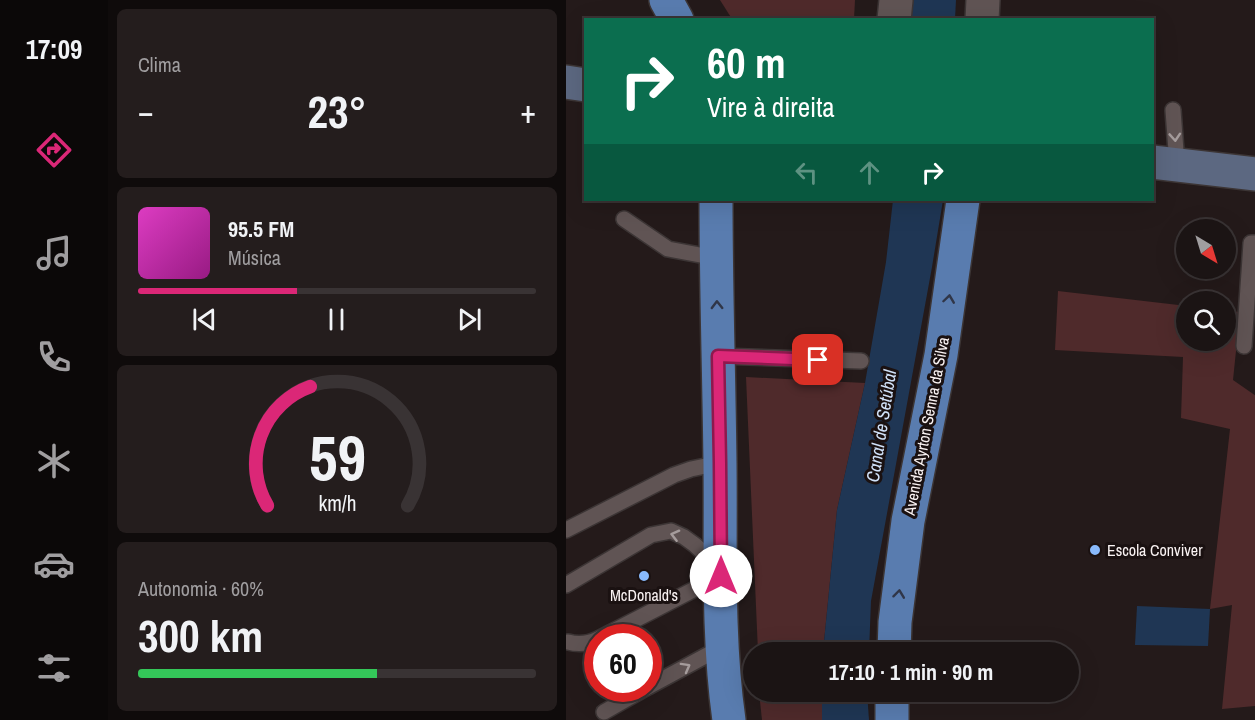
<!DOCTYPE html>
<html lang="pt">
<meta charset="utf-8">
<style>
body{margin:0;font-family:"Archivo Narrow",sans-serif;background:#241d1d;color:#f1f3f6;height:100vh;display:flex;flex-direction:column;font-size:22px;white-space:nowrap}
*{box-sizing:border-box;margin:0}
p{font-size:20px;color:#a09ea0}
.icon{flex:none;width:33px;height:33px;fill:none;stroke:currentColor;stroke-width:2;stroke-linecap:round;stroke-linejoin:round}
.map{position:relative;flex:1;overflow:hidden}
.details{display:flex;flex-direction:column;gap:9px;padding:9px;background:#0f0b0b;width:458px}
.details>*{flex:none}
.top-card{position:absolute;left:18px;top:18px;width:570px;height:183px;border-radius:0px;box-shadow:0 6px 24px #0002,0 0 0 2px #393334;background:#0b6e4f;color:#fff;overflow:hidden}
.needle{width:39px;rotate:142deg}
.buttons{position:absolute;left:610px;top:219px;display:grid;gap:12px}
.buttons a{display:grid;place-items:center;width:60px;height:60px;border-radius:50%;background:#1b1414;box-shadow:0 6px 24px #0002,0 0 0 2px #393334;font-size:30px}
.speed{position:absolute;left:18px;top:624px;display:flex;gap:12px;font-size:30px;font-weight:700;text-align:center}
.speed>*{display:grid;place-content:center;width:78px;height:78px;border-radius:50%;background:#1b1414;box-shadow:0 6px 24px #0002,0 0 0 2px #393334;line-height:1}
.speed .limit{border:9px solid #d22;background:#fff;color:#111}
.pin{position:absolute;display:grid;place-items:center;width:51px;height:51px;color:#fff;margin:-26px;border-radius:12px;box-shadow:0 3px 9px #0006}
.me{position:absolute;width:66px;margin:-33px;rotate:0deg;stroke-linejoin:round;filter:drop-shadow(0 0 4px #0008)}
.turn{display:flex;align-items:center;gap:21px;height:126px;padding:0 24px;font-size:27px}
.turn .icon{width:78px;height:78px;stroke-width:2.5}
.turn b{display:block;font-size:42px;line-height:51px}
.lanes{display:flex;align-items:center;height:57px;padding:0 24px;background:#0003;justify-content:center;gap:30px;direction:ltr}
.lanes .off{opacity:.35}
.big{font-size:45px;font-weight:700;line-height:1.1}
.details .widget{flex:1;display:flex;flex-direction:column;justify-content:center;gap:9px;min-width:0;padding:0 21px;border-radius:9px;background:#241d1d}
.details .dial{align-items:center;gap:0}
.dial svg{height:156px;overflow:visible;fill:none;stroke:#393334;stroke-width:7;stroke-linecap:round;text-anchor:middle}
.dial text{fill:#f1f3f6;stroke:none}
.song{display:flex;align-items:center;gap:18px}
.cover{width:72px;height:72px;border-radius:9px;background:linear-gradient(135deg,hsl(310 70% 55%),hsl(310 70% 35%))}
.played{height:6px;border-radius:3px;background:linear-gradient(90deg,#db2777 40%,#393334 40%)}
.keys{display:flex;justify-content:space-around;direction:ltr}
.heat{display:flex;justify-content:space-between;align-items:center;font-size:33px;direction:ltr}
.charge{height:9px;border-radius:4px;background:linear-gradient(90deg,#34c759 60%,#393334 0)}
.trip{position:absolute;left:177px;top:642px;width:336px;height:60px;border-radius:30px;background:#1b1414;box-shadow:0 6px 24px #0002,0 0 0 2px #393334;font-weight:700;line-height:60px;text-align:center}
main{display:flex;flex:1;min-height:0}
.tabs{display:flex;flex-direction:column;width:108px;justify-content:space-around;align-items:center;background:#0b0808;color:#a09ea0}
.tabs .icon{width:42px;height:42px}
.tabs .on{color:#db2777}
.tabs b{font-size:27px;color:#f1f3f6}
.map>svg:first-child{display:block}
.green{fill:#4f2a2b}
.water{fill:#1f3654}
.lines{fill:none;stroke-linecap:round;stroke-linejoin:round}
.service-casing{stroke:#3c3535;stroke-width:18}
.tertiary-casing{stroke:#3c3535;stroke-width:36}
.secondary-casing{stroke:#3c3535;stroke-width:36}
.primary-casing{stroke:#3c3535;stroke-width:36}
.service{stroke:#605454;stroke-width:15}
.tertiary{stroke:#605454;stroke-width:33}
.secondary{stroke:#5c6881;stroke-width:33}
.primary{stroke:#597caf;stroke-width:33}
.oneway{stroke:#a59c9c}
.oneway2{stroke:#303648}
.route-casing{stroke:#8e194d;stroke-width:15}
.route{stroke:#db2777;stroke-width:10}
.poi-dot{fill:#89bafc;stroke:#1a1111;stroke-width:2}
.labels{text-anchor:middle;dominant-baseline:central;stroke-width:6;stroke-linejoin:round;paint-order:stroke}
.street-label{font-size:16px;fill:#faf3f3;stroke:#1a1111}
.poi-label{font-size:16px;fill:#faf3f3;stroke:#1a1111;text-anchor:start}
.water-label{font-size:18px;font-style:italic;fill:#d1e2f9;stroke:#1a1111}
</style>
<main>
<nav class="tabs">
<b>17:09</b>
<svg class="icon on" aria-label="directions" viewBox="0 0 24 24"><path d="M12 3l9 9-9 9-9-9zM9 14v-3h6M13 9l2 2-2 2"/></svg>
<svg class="icon" aria-label="music" viewBox="0 0 24 24"><path d="M9 18V5l10-2v13"/><circle cx="6" cy="18" r="3"/><circle cx="16" cy="16" r="3"/></svg>
<svg class="icon" aria-label="phone" viewBox="0 0 24 24"><path d="M5 4h4l2 5-3 2q2 4 5 5l2-3 5 2v4C11 20 4 13 5 4z"/></svg>
<svg class="icon" aria-label="climate" viewBox="0 0 24 24"><path d="M12 3v18M4 7l16 10M4 17L20 7"/></svg>
<svg class="icon" aria-label="car" viewBox="0 0 24 24"><path d="M5 17H2v-5l4-1 3-4h7l3 4 3 1v5h-3M9 17h6M6 11h13"/><circle cx="7" cy="17" r="2"/><circle cx="17" cy="17" r="2"/></svg>
<svg class="icon" aria-label="filters" viewBox="0 0 24 24"><path d="M4 7h16M4 17h16"/><circle cx="9" cy="7" r="2"/><circle cx="15" cy="17" r="2"/></svg>
</nav>
<section class="details">
<div class="widget"><p>Clima</p>
<div class="heat"><a>−</a><b class="big">23°</b><a>+</a></div>
</div>
<div class="widget">
<div class="song"><i class="cover"></i><div><b>95.5 FM</b><p>Música</p></div></div>
<div class="played"></div>
<div class="keys"><svg class="icon" aria-label="previous" viewBox="0 0 24 24"><path d="M18 5L8 12l10 7zM5 5v14"/></svg><svg class="icon" aria-label="pause" viewBox="0 0 24 24"><path d="M8 5v14M16 5v14"/></svg><svg class="icon" aria-label="next" viewBox="0 0 24 24"><path d="M6 5l10 7-10 7zM19 5v14"/></svg></div>
</div>
<div class="widget dial"><svg viewBox="0 0 100 80">
<path d="M14 69A42 42 0 1 1 86 69"/>
<path d="M14 69A42 42 0 0 1 36 8" stroke="#db2777"/>
<text x="50" y="56" font-size="32" font-weight="700">59</text>
<text x="50" y="72" font-size="11">km/h</text>
</svg></div>
<div class="widget"><p>Autonomia · 60%</p><b class="big">300 km</b><div class="charge"></div></div>
</section>
<div class="map">
<svg width="690" height="720" viewBox="0 0 690 720">
<rect width="100%" height="100%" fill="#241a1a"/>
<!-- green -->
<g class="green">
<path d="M154,0h135l-1,19h-122z"/>
<path d="M492,291l129,15v34h39v-29l14,1 -7,68 23,16 -1,310 -33,3 10,-104 -22,4 20,-180 -49,-11 2,-61 -128,-7z"/>
<path d="M180,377l119,6 -28,127 -14,142h-65z"/>
<path d="M193,692h63v28h-60z"/>
</g>
<!-- water -->
<g class="water">
<path d="M344,0h46l-1,19 -46,1z"/>
<path d="M327,200h50l-11,67 -61,334 -2,51h-46l14,-142 28,-127 21,-121z"/>
<path d="M571,606l73,3 -2,37 -73,-1z"/>
<path d="M256,692h45l2,28h-47z"/>
</g>
<g class="lines">
<!-- service casing -->
<g class="service-casing">
<g id="service">
<path d="M607,110l4,55"/>
<path d="M58,219l44,30 48,9"/>
<path d="M678,346l7,-103h5"/>
<path d="M152,356l143,5"/>
<path d="M0,530l108,-55 17,-6 29,-6"/>
<path d="M0,585l85,-50 20,-4 13,6 11,8 23,22"/>
<path d="M34,638l120,-62"/>
<path d="M2,642c11,3 20,2 30,-3"/>
<path d="M82,687l74,-40"/>
<path d="M38,712l42,-24"/>
</g>
</g>
<!-- tertiary casing -->
<g class="tertiary-casing">
<g id="tertiary">
<path d="M328,20l2,-20"/>
<path d="M416,20l1,-20"/>
</g>
</g>
<!-- secondary casing -->
<g class="secondary-casing">
<g id="secondary">
<path d="M0,82l20,3"/>
<path d="M586,162l104,12"/>
</g>
</g>
<!-- primary casing -->
<g class="primary-casing">
<g id="primary">
<path d="M100,0l11,20"/>
<path d="M150,200c0,88 3,176 4,264 1,85 -3,172 9,256"/>
<path d="M328,652l1,-30 13,-101 33,-166 22,-155"/>
<path d="M326,692v28"/>
</g>
</g>
<!-- service -->
<use href="#service" class="service"/>
<!-- tertiary -->
<use href="#tertiary" class="tertiary"/>
<!-- secondary -->
<use href="#secondary" class="secondary"/>
<!-- primary -->
<use href="#primary" class="primary"/>
</g>
<!-- one-way arrows -->
<defs><path id="oneway-chevron" d="M-2-3.5L2.5 0L-2 3.5" fill="none" stroke-width="1.6" stroke-linecap="round" stroke-linejoin="round" transform="scale(1.5)"/></defs>
<g class="oneway">
<use href="#oneway-chevron" transform="translate(609 137) rotate(86)"/>
<use href="#oneway-chevron" transform="translate(109 535) rotate(-166)"/>
<use href="#oneway-chevron" transform="translate(120 667) rotate(-29)"/>
</g>
<g class="oneway2">
<use href="#oneway-chevron" transform="translate(383 299) rotate(-82)"/>
<use href="#oneway-chevron" transform="translate(151 305) rotate(-91)"/>
<use href="#oneway-chevron" transform="translate(333 594) rotate(-83)"/>
</g>
<g class="lines">
<!-- route casing -->
<g class="route-casing">
<path id="route" d="M155,576l-1,-113 -2,-107 100,4"/>
</g>
<!-- route -->
<use href="#route" class="route"/>
</g>
<!-- markers -->
<g class="poi-dot">
<circle cx="529" cy="550" r="6"/>
<circle cx="78" cy="576" r="6"/>
</g>
<g class="labels">
<!-- street labels -->
<g class="street-label">
<text transform="translate(360 426) rotate(-79)">Avenida Ayrton Senna da Silva</text>
</g>
<!-- poi labels -->
<g class="poi-label">
<text x="541" y="550">Escola Conviver</text>
<text x="78" y="595" text-anchor="middle">McDonald's</text>
</g>
<!-- water labels -->
<g class="water-label">
<text transform="translate(315 426) rotate(-81)">Canal de Setúbal</text>
</g>
</g>
</svg>
<div class="buttons">
<a><svg class="needle" viewBox="-14 -14 28 28"><path d="M0-13l5 13h-10z" fill="#e53935"/><path d="M0 13l5-13h-10z" fill="#a09ea0"/></svg></a>
<a><svg class="icon" aria-label="search" viewBox="0 0 24 24"><circle cx="10" cy="10" r="6"/><path d="M15 15l6 6"/></svg></a>
</div>
<div class="speed"><div class="limit">60</div></div>
<div class="pin" style="left:252px;top:360px;background:#d93025"><svg class="icon" aria-label="arrive" viewBox="0 0 24 24"><path d="M6 21V4h12l-3 4 3 4H6"/></svg></div>
<svg class="me" style="left:155px;top:576px" viewBox="-20 -20 40 40"><circle r="19" fill="#fff"/><path d="M0-13L10 11 0 6-10 11z" fill="#db2777"/></svg>
<div class="trip">17:10 · 1 min · 90 m</div>
<div class="top-card">
<div class="turn"><svg class="icon" aria-label="right" viewBox="0 0 24 24"><path d="M7 20v-9h11M14 6l5 5-5 5"/></svg><div><b>60 m</b>Vire à direita</div></div>
<div class="lanes"><svg class="icon off" aria-label="left" viewBox="0 0 24 24"><path d="M17 20v-9H6M10 6l-5 5 5 5"/></svg><svg class="icon off" aria-label="ahead" viewBox="0 0 24 24"><path d="M12 20V5M6 11l6-6 6 6"/></svg><svg class="icon" aria-label="right" viewBox="0 0 24 24"><path d="M7 20v-9h11M14 6l5 5-5 5"/></svg></div>
</div>
</div>
</main>
